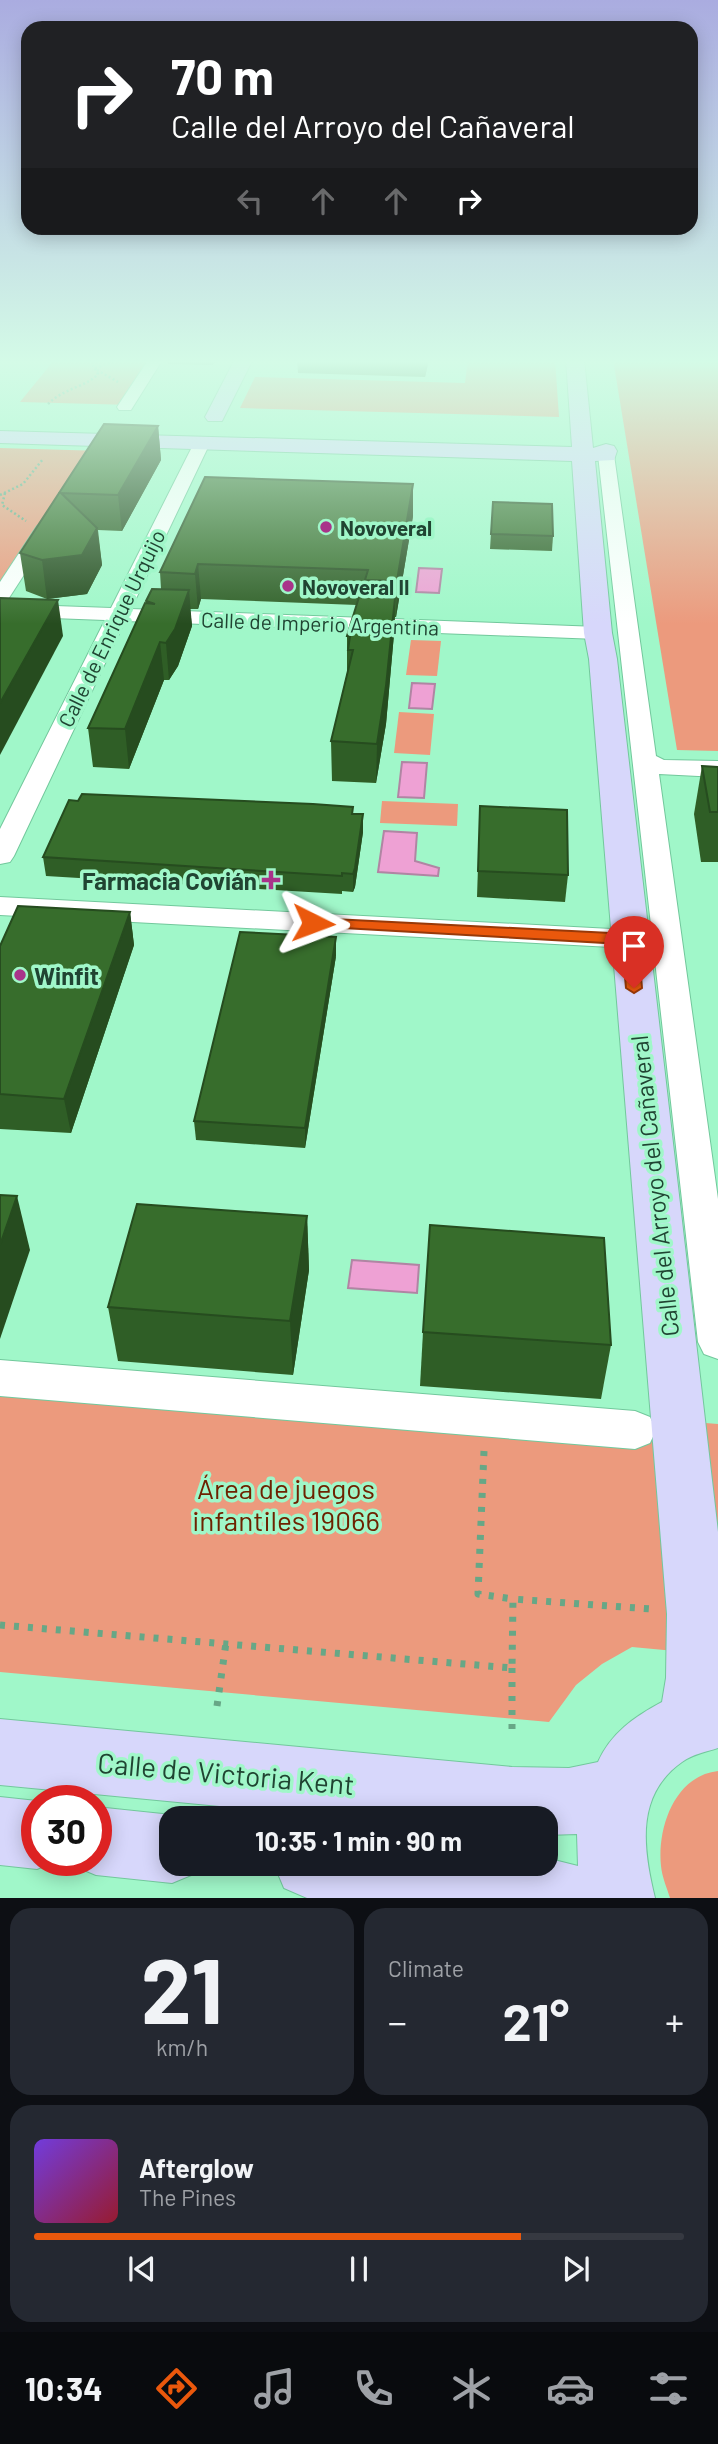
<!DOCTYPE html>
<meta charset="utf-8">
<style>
body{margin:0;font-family:Barlow,sans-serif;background:#242831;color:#f1f3f6;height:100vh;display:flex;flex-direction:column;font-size:26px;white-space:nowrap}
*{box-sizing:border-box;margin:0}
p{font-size:23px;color:#9ea1a6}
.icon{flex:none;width:38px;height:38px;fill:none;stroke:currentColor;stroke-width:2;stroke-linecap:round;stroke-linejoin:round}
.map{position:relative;height:1898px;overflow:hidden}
.sheet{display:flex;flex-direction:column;gap:10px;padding:10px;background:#0d0f14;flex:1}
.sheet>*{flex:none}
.banner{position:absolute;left:21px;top:21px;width:677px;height:214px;border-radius:21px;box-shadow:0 4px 18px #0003;background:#202124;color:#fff;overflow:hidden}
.speed{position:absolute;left:21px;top:1785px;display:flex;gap:14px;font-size:35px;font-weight:700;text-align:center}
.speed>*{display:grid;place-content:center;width:91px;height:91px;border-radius:50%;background:#171b24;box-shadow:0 4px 18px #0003;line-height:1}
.speed .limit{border:10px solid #d22;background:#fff;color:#111}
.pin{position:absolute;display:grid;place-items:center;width:60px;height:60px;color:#fff;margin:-72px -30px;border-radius:50% 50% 50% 0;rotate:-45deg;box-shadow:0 0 7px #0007}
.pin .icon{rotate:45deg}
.me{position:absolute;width:77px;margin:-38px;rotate:93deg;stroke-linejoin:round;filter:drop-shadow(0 0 5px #0008)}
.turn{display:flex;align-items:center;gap:24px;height:147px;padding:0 35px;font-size:32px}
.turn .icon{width:91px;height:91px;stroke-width:2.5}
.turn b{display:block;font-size:49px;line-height:60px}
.lanes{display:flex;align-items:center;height:66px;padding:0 35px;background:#0003;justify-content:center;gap:35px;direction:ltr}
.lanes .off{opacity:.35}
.big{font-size:52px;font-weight:700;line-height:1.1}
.sheet .card{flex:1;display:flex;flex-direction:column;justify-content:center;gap:10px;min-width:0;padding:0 24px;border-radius:21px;background:#242831}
.sheet .dial{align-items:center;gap:0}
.dial b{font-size:91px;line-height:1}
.song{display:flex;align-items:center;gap:21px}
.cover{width:84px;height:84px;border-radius:10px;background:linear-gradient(135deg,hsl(260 70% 55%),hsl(350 70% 35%))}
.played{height:7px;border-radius:4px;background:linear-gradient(90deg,#ea580c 75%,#363941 75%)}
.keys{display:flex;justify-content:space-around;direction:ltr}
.heat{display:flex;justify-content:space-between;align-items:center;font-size:38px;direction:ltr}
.sheet .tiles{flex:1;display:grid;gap:10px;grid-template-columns:1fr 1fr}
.card:last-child{grid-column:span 2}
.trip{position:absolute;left:159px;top:1806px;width:399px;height:70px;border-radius:21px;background:#171b24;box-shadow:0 4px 18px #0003;font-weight:700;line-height:70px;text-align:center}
.menu{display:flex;height:112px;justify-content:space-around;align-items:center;background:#090b0e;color:#9ea1a6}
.menu .icon{width:49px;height:49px}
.menu .active{color:#ea580c}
.menu b{font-size:32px;color:#f1f3f6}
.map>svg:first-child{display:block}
.green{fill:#ec9a7d}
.water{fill:#eea1d4;stroke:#b085a3;stroke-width:2}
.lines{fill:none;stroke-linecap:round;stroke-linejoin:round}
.street-casing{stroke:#72c89c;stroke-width:2}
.secondary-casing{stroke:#72c89c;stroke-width:2}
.path-far1{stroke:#67a786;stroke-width:2.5;stroke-dasharray:2 2.5;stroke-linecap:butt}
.path{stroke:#67a786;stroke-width:7;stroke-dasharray:5 9;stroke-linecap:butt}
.street{fill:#fff;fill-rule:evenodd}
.secondary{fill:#d7d7fb;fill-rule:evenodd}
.wall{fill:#2f5e26}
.shaded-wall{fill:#264c1f}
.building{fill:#376d2c;stroke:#264c1f;stroke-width:2}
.route{fill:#ea580c;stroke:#983908;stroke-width:2}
.poi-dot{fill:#a9338a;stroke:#a0f7c9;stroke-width:2.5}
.labels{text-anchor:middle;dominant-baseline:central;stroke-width:7;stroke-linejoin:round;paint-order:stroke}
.far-poi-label{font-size:21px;font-weight:bold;fill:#204432;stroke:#a0f7c9;text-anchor:start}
.far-street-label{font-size:21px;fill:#204432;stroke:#a0f7c9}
.poi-label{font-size:24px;font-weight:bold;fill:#204432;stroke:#a0f7c9;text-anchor:end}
.street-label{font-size:24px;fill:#204432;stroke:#a0f7c9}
.near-park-label{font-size:28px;fill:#6d2200;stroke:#a0f7c9}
.near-street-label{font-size:28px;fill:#204432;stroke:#a0f7c9}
</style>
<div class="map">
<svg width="718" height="1898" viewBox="0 0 718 1898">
<rect width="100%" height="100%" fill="#a0f7c9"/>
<!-- green -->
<g class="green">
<path d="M55,359h107l-29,46 -113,-3z"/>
<path d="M468,359h87l4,58 -319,-9 15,-31 210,6z"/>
<path d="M613,359h105v392l-41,-1z"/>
<path d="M0,448l103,3 -103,159z"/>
<path d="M411,640l30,1 -4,35 -31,-1z"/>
<path d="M399,712l35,2 -4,41 -36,-2z"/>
<path d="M382,801l76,3 -1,22 -77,-3z"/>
<path d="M0,1368l718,56v231l-86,-8 -30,17 -26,21 -27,37 -549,-50z"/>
<path d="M718,1771v127h-48c-3,-10 -8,-21 -9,-32 -4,-37 13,-90 57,-95z"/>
</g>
<!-- water -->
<g class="water">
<path d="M419,568l23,1 -3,24 -23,-1z"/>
<path d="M412,683l23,1 -3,25 -23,-1z"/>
<path d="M402,762l25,1 -3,35 -26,-1z"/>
<path d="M384,831l33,2 -2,28 24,7 -1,8 -60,-4z"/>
<path d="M352,1260l67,5 -2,28 -69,-5z"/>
</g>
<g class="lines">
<!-- street casing -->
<g class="street-casing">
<g id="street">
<path d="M149,359h14l-32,51h-12l-2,-3z"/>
<path d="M202,438l8,5 -79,166 467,18 8,1 3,5 -3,5 -8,1 -473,-18 -111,235 -4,6 -10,2v-35l105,-209 -105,-4v-12l111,4 83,-165z"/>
<path d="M606,450l8,5 42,301 8,4 54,1v16l-59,-3 59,425v160l-14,-5 -6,-12 -100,-887z"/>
<path d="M44,524l9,6 -46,71 -7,2v-21l37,-56z"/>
<path d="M0,897l630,33 10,2 5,7 -5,7 -10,2 -630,-33z"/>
<path d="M0,1360l635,51 15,6 6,13 -6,13 -15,6 -635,-53z"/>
</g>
</g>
<!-- secondary casing -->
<g class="secondary-casing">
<g id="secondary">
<path d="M235,359h18l-31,62h-14l-3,-4z"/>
<path d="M566,359h18l9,89 13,-4 8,2 3,5 -3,9 -19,1 17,172 5,26 101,873v216c-12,4 -25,6 -36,14 -47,33 -39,87 -27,136h-348l-23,-10 -10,-24h272v-6l32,8 -1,-32 -31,1v-17h-201l-345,-33v-66l512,48 57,1 29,-6c13,-29 36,-45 64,-60l4,-24 1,-64 -78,-955 -5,-26 -12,-172 -572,-18v-12l572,16z"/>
<path d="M0,1797l37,4v59h21l-21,9 -37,-4z"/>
<path d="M96,1807l76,8 9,3h-9v46h28l-4,9 -24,10 -76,-8 -24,-10 -2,-5h26z"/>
</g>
</g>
<!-- path-far1 -->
<g class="path-far1">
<path d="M95,368l27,-9"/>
<path d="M97,370l21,12"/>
<path d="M48,404c16,-16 40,-18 50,-30l-9,-15"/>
<path d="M5,493l-3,12 24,16"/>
<path d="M0,495l23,-11 20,-25"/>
</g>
<!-- path -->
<g class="path">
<path d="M484,1451l-6,143 35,5"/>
<path d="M0,1625l512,43 1,-69 139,10"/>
<path d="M512,1668v65"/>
<path d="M217,1706l9,-63"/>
</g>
<!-- street -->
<use href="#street" class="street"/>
<!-- secondary -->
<use href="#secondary" class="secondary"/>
</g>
<!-- wall -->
<g class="wall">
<path d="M167,359h50l-4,6 -45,-1z"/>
<path d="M297,359h132l-4,18 -127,-4z"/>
<path d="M104,424l54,2 3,34 -39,71 -24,-1 4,35 -15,29 -40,5 -21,-8 -6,-38z"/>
<path d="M493,502l60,34 -1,15 -62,-2z"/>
<path d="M413,516l-17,101h-1l-1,17 -8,90 -10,59 -44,-2 -1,-40 16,-68v-37l10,-31 -156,-6 -3,10h-8l2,17 -14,40 -9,14h-5l-35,89 -36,-2 -5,-39 58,-125v-2l15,-12 -1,-17z"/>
<path d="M702,766l16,1v95h-17l-7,-48z"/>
<path d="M78,801l275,13 10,18 -8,55 -2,5 -11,-1v3l-296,-18 -3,-19z"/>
<path d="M480,806l88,69 -3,27 -88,-5z"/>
<path d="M130,912l4,33 -63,188 -71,-4v-183z"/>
<path d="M336,956l-31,192 -109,-8 -2,-19z"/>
<path d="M307,1216l2,54 -16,105 -175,-14 -10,-54z"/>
<path d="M423,1332l188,13 -10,54 -181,-13z"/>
</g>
<!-- shaded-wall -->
<g class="shaded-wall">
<path d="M426,359h3l-4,18z"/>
<path d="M158,426l3,34 -39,71 -4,-36z"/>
<path d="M413,484v32l-17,101 1,-36z"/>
<path d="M97,528l5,37 -15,29 -40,5 -5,-39z"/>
<path d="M198,564l3,35 -3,10 -3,-35z"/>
<path d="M189,590l3,36 -14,40 -9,14 -3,-37z"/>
<path d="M395,598l-1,36 -8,90 -10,59 1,-39z"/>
<path d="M58,600l5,36 -63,119v-52z"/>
<path d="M160,642l4,38 -35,89 -4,-40z"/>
<path d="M363,814v18l-8,55 -2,5v-18z"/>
<path d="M130,912l4,33 -63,188 -7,-34z"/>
<path d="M336,937v19l-31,192v-20z"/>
<path d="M17,1196l13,54 -30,89v-94z"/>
<path d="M307,1216l2,54 -16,105 -3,-54z"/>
</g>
<!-- building -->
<g class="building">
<path d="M104,424l54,2 -40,69 -57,-2 36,35 -15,27 -40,5 -22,-7z"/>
<path d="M205,477l208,7 -16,97 -32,-1 3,-10 -170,-6 -3,10 -35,-2z"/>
<path d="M493,502l59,2 1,32 -62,-2z"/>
<path d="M152,589l37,1 -14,39 -9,14 -6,-1 -35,87 -37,-1 57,-125 10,1 -9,-3z"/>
<path d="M359,597l36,1 -9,88 -9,58 -46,-3 22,-91h-5l2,-14h-3z"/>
<path d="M0,598l58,2 -58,103z"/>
<path d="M702,766l16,1v45h-8z"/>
<path d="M82,794l231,10 40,3 -1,7h11l-8,54 -2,6 -11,-1v3l-299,-19 26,-57 9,1z"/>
<path d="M480,806l87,4 1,65 -90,-4z"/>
<path d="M18,906l112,6 -66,187 -64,-5v-148z"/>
<path d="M240,932l96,5 -31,191 -111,-7z"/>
<path d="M0,1195l17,1 -17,49z"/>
<path d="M137,1204l170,12 -17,105 -182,-14z"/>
<path d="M430,1225l174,13 7,107 -188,-13z"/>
</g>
<!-- sky -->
<linearGradient id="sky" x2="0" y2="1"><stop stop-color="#aaace0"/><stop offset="0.58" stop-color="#d4fbe7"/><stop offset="1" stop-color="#d4fbe7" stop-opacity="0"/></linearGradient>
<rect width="718" height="624" fill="url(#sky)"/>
<!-- route -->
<path class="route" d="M313,918l317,16 8,5 4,49 -8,5 -8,-5 -4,-44 -314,-18 -3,-3 3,-4z"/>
<!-- markers -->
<g class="poi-dot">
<circle cx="326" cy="527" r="7"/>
<circle cx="288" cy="586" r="7"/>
<path d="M267.5 869.5h7v7h7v7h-7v7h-7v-7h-7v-7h7z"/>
<circle cx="20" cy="975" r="7"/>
</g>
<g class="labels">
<!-- far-poi labels -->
<g class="far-poi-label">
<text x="340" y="527">Novoveral</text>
<text x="302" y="586">Novoveral II</text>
</g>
<!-- far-street labels -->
<g class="far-street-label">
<text transform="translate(320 623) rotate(2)">Calle de Imperio Argentina</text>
<text transform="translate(111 628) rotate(-64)">Calle de Enrique Urquijo</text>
</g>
<!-- poi labels -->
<g class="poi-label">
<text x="257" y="880">Farmacia Covián</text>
<text x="34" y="975" text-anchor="start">Winfit</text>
</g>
<!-- street labels -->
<g class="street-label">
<text transform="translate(654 1186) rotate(-96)">Calle del Arroyo del Cañaveral</text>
</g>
<!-- near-park labels -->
<g class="near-park-label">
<text x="286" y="1488">Área de juegos<tspan x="286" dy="32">infantiles 19066</tspan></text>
</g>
<!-- near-street labels -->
<g class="near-street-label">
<text transform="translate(226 1773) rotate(5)">Calle de Victoria Kent</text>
</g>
</g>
</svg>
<div class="speed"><div class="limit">30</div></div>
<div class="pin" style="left:634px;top:988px;background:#d93025"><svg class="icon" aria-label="arrive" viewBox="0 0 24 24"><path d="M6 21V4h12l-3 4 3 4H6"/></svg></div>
<svg class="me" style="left:313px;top:923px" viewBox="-20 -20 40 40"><path d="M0-17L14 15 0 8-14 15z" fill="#ea580c" stroke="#fff" stroke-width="4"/></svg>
<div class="trip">10:35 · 1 min · 90 m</div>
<div class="banner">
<div class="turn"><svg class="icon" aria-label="right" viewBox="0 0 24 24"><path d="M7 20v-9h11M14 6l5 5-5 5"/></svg><div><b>70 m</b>Calle del Arroyo del Cañaveral</div></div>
<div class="lanes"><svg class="icon off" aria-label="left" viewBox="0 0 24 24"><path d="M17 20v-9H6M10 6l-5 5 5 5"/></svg><svg class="icon off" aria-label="ahead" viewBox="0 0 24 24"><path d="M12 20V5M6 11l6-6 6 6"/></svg><svg class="icon off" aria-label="ahead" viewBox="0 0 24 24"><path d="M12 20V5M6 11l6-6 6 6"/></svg><svg class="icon" aria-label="right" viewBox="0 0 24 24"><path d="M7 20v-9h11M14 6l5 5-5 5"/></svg></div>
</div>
</div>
<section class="sheet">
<div class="tiles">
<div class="card dial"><b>21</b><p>km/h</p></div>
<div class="card"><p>Climate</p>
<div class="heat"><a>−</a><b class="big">21°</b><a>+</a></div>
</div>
<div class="card">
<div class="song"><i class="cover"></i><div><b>Afterglow</b><p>The Pines</p></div></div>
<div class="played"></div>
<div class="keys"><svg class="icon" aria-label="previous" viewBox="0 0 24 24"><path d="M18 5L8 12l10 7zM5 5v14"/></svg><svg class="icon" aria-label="pause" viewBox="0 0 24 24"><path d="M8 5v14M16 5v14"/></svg><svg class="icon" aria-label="next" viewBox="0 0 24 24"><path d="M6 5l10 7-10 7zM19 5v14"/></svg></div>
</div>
</div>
</section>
<nav class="menu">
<b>10:34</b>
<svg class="icon active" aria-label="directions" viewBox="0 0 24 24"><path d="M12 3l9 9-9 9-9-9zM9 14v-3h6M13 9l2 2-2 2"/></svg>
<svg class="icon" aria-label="music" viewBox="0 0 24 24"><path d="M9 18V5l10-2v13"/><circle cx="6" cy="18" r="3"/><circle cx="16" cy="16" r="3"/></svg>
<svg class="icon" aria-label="phone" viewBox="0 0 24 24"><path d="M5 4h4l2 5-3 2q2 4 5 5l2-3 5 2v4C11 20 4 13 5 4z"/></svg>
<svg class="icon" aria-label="climate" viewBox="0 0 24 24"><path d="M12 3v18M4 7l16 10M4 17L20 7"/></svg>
<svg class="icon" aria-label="car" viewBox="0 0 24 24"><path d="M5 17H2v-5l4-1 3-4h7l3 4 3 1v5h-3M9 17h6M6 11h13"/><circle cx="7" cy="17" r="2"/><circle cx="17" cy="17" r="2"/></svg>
<svg class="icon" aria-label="filters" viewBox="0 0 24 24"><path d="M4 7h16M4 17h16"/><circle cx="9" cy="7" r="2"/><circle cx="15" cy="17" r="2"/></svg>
</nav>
